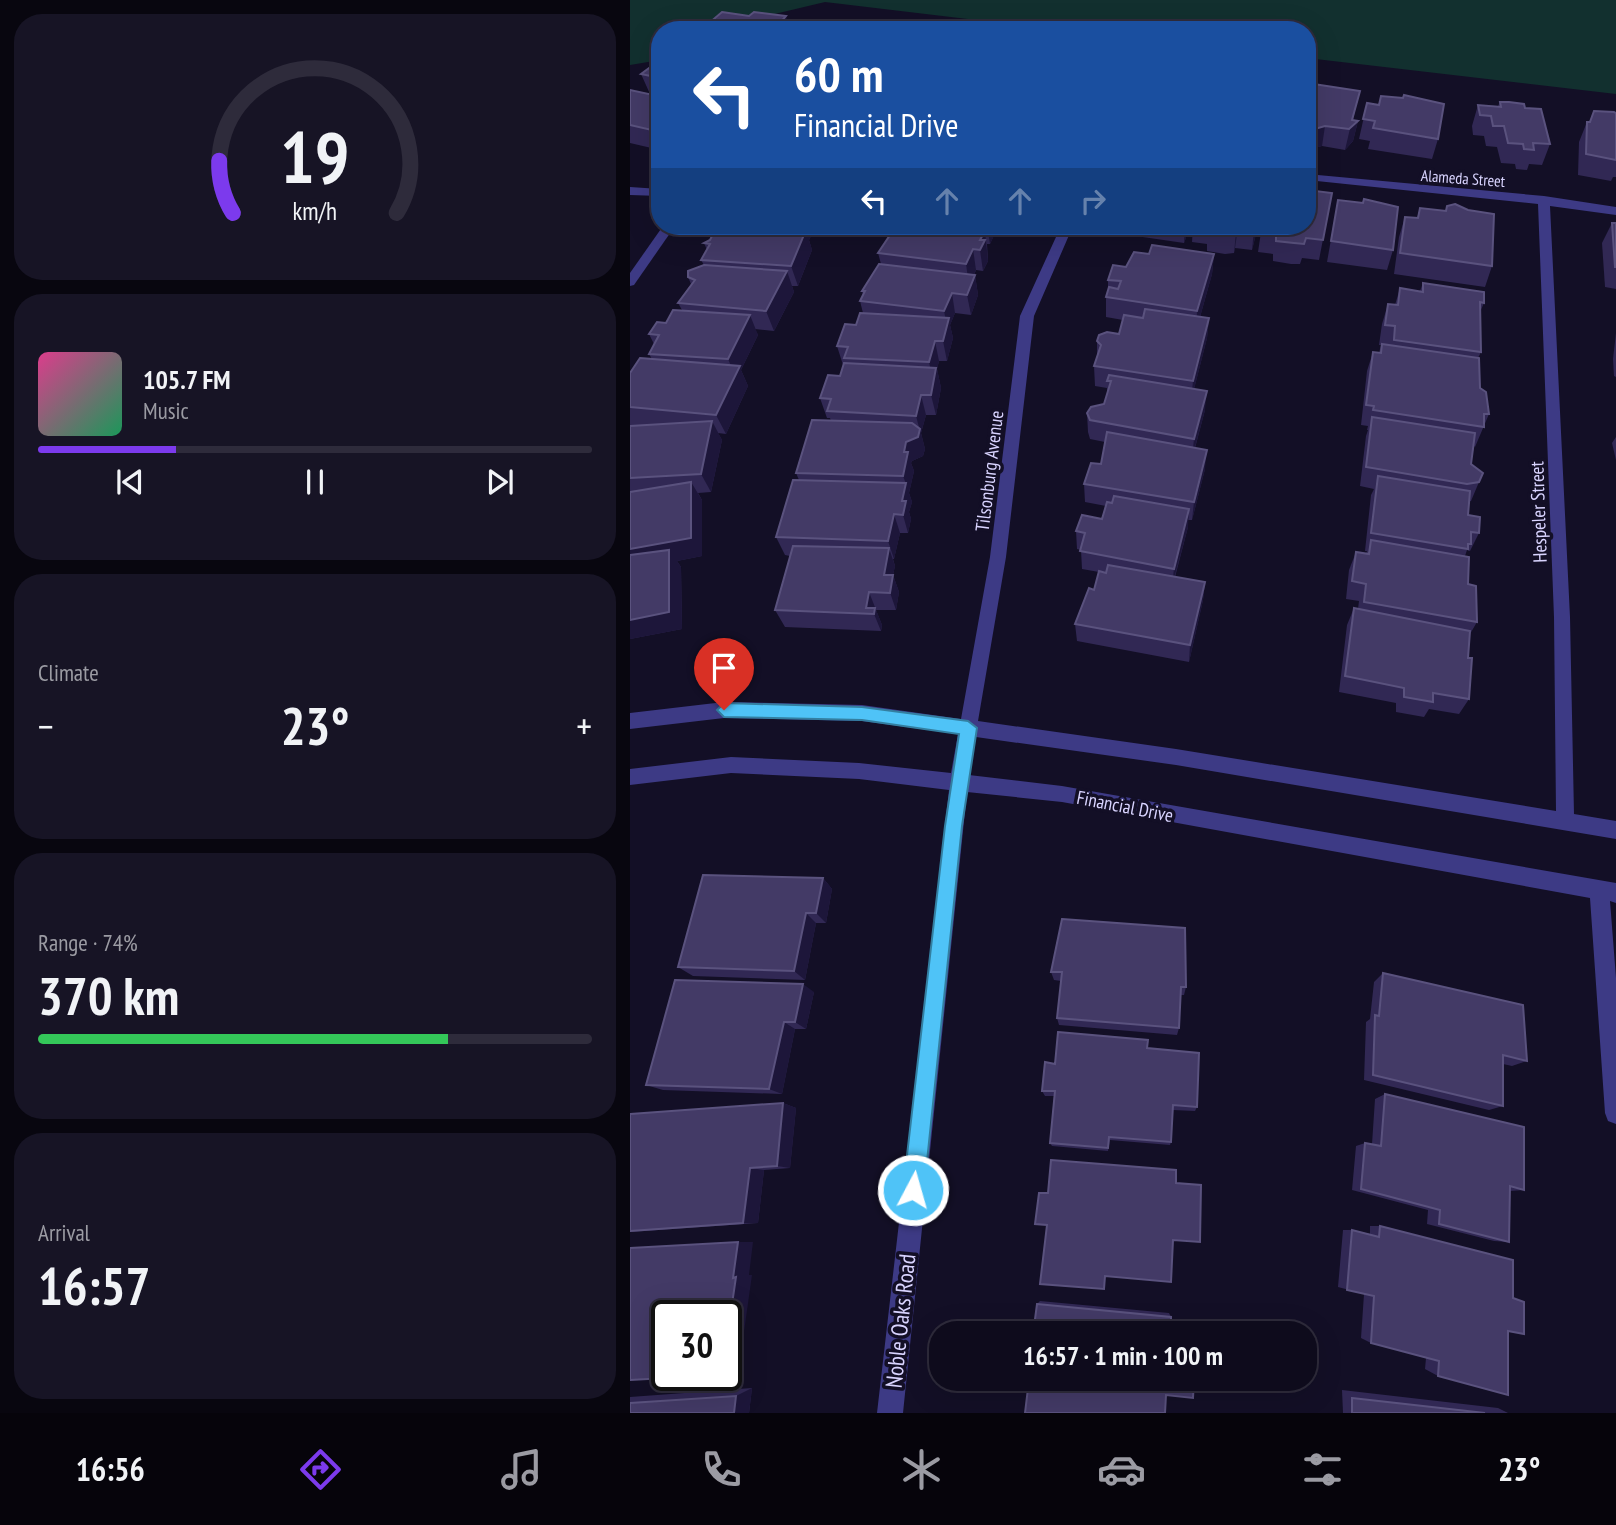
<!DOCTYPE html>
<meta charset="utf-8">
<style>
body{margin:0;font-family:"PT Sans Narrow",sans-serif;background:#171425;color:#f1f3f6;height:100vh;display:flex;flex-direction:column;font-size:26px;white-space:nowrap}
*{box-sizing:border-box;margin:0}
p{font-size:23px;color:#9b9ba3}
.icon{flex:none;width:38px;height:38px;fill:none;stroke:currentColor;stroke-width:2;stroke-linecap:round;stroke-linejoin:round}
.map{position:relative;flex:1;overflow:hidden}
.panel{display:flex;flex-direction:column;gap:14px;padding:14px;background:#08060f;width:630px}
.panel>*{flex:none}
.banner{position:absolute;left:21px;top:21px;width:665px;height:214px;border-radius:28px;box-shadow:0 7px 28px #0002,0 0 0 2px #2e2b3b;background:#1a4fa0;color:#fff;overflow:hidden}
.speed{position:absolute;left:21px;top:1300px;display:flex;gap:14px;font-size:35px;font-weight:700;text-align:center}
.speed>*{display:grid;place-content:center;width:91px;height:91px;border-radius:50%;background:#0e0b1c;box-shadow:0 7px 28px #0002,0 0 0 2px #2e2b3b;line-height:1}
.speed .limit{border:4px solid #111;border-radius:10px;background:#fff;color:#111}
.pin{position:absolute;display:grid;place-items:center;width:60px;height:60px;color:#fff;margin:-72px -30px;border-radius:50% 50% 50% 0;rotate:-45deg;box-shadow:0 0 7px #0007}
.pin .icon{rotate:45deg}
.me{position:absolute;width:77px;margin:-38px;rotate:6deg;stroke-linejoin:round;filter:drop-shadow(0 0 5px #0008)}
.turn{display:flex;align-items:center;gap:24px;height:147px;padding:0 28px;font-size:32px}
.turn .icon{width:91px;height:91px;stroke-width:2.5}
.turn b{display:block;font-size:49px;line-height:60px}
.lanes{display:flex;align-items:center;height:66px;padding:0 28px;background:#0003;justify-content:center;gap:35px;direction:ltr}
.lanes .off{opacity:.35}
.big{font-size:52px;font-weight:600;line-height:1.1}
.panel .tile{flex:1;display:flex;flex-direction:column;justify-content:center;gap:10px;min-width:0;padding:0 24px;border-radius:28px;background:#171425}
.panel .dial{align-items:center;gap:0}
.dial svg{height:182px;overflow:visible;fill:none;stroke:#2e2b3b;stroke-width:7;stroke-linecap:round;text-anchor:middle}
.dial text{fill:#f1f3f6;stroke:none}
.song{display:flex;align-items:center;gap:21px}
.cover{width:84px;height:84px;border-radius:10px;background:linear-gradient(135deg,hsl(330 70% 55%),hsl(150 70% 35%))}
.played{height:7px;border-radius:4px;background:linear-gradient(90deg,#7c3aed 25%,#2e2b3b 25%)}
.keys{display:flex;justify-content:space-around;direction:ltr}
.heat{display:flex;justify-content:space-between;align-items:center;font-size:38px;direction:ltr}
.charge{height:10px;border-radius:5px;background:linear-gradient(90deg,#34c759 74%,#2e2b3b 0)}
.trip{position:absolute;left:299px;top:1321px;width:388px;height:70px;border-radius:28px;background:#0e0b1c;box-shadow:0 7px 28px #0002,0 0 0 2px #2e2b3b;font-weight:600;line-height:70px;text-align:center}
.menu{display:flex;height:112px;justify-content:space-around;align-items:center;background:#06040b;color:#9b9ba3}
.menu .icon{width:49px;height:49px}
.menu .current{color:#7c3aed}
.menu b{font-size:32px;color:#f1f3f6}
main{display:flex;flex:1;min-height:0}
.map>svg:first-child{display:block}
.green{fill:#12302f}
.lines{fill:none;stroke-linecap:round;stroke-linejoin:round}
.minor{fill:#3d3a85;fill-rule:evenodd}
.wall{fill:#312854}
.shaded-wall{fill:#1d163a}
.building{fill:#433a66;stroke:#5a527e;stroke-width:2}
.route{fill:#4fc3f7;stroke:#337fa1;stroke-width:2}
.labels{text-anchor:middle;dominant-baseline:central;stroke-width:7;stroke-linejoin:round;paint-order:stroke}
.far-street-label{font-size:16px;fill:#d9d4ff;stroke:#130f26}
.street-label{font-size:19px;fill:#d9d4ff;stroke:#130f26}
.near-street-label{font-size:23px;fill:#d9d4ff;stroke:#130f26}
</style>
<main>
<section class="panel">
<div class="tile dial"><svg viewBox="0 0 100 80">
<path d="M14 69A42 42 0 1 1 86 69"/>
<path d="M14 69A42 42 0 0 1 8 46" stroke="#7c3aed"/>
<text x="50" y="56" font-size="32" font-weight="700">19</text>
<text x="50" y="72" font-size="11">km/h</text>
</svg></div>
<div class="tile">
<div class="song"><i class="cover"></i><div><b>105.7 FM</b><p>Music</p></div></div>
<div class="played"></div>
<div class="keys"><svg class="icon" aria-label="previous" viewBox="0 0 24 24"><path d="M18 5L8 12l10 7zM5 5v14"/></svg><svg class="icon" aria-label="pause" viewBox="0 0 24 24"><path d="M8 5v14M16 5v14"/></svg><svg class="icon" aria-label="next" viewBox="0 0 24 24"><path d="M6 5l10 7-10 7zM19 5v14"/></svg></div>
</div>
<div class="tile"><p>Climate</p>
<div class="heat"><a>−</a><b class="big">23°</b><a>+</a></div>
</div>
<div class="tile"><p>Range · 74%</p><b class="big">370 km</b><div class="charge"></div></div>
<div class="tile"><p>Arrival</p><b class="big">16:57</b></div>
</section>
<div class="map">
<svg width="986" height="1413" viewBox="0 0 986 1413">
<rect width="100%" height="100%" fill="#130f26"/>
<!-- green -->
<path class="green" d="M0,0h986v94l-309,-36v-28h-246l-236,-28 -117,28h-48v30l-30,5z"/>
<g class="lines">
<!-- minor -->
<g class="minor">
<path d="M677,174l237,22 72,11v8l-66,-9 20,411 4,197 42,7v18l-440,-74 -200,-28 -7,38 93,11 554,97v20l-6,-2 6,77v146l-8,-3 -3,-8 -15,-215 -528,-96 -95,-10 -64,621h-26l72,-623 -90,-11 -128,-6 -101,12v-16l101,-12 128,6 92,10 7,-39 -96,-13 -138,-3 -94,11v-16l94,-11 138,3 99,14 29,-162 30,-241 41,-90h12l-39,90 -28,241 -28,164 198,28 380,62 -2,-194 -16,-413 -231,-24z"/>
<path d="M0,187l30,2v7l-30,-1z"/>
<path d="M33,226h12l-41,59 -4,1v-13z"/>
</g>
</g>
<!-- wall -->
<g class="wall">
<path d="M30,60v90l-30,-7v-53l20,4 -9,-20z"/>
<path d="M677,83l48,28 -2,9 5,1 -5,20 -8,9 -23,-4 -11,3 -4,-3z"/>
<path d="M870,102l25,6 25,36 -8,21 -13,-1 -2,6 -11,-1 -1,-5 -14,-1 -4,-16 -11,-1 -2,-10 -11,-1 -1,-9 6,-21 20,1z"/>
<path d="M737,103l71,36 -6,20 -64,-10 2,-8 -11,-2z"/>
<path d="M964,111l22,2v64h-3l-2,4 -33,-6 1,-33 8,-20h2z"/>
<path d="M702,193l-13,67 -17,-2 -2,6h-9l-18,-3v-7l-15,-2 3,-20z"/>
<path d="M708,200l55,50 -6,20 -60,-8z"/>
<path d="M790,208l72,58 -7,21 -91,-13 5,-37 6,-20 12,1z"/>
<path d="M982,223h4v66l-11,-2 -3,-44z"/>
<path d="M87,226h99l-7,14 3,10 -14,36h-6l2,6 -20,39 -19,-2 3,6 -17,35 7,16 -22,48 -8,-1 4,7 -11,52 -13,1 4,7v56l-25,5 4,6 1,62 -52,10v-266l22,-14 -3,-5 5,-10 -5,-10 33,-24 -4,-7 13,-19 -3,-7 16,-12 -3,-5 6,-10 -3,-7 6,-3z"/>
<path d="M266,226h107l-1,4 -5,-1 -7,15h-3l1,17 -5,10 -7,-1 -2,5h1l3,20 -7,20 -16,-2 -5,12 3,13 -6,23h-8l-2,8 4,19 -5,27h-10l-5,18 4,16 -2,7 -11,5 -1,2 3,8 -5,22 3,9 -3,10 2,7 -3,14h-8l-6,26h-1l2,7 -2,9 6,17 -3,18h-20l6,15 -1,6 -96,-4 -10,-17 15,-54 -5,-1 -9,-18 23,-57 -3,-7 35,-52 -1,-3h-3l-7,-20 20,-22 3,-11 -6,-19 19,-21 7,-12 -3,-12 3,-6 -1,-4 19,-27 -3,-11z"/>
<path d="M499,226h61l-6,17 -55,-8z"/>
<path d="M563,226h65l-6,24 -17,-2 -1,5 -9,1 -18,-3v-7l-15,-2z"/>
<path d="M519,254h65l-2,20 -12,43 9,1 -2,20 -13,51 11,21 -10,38 10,21 -13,51h-4v7l-13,50 30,5 -2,18 -14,62 -112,-21 -2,-17 19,-34 5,-18 -17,-3 -1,-19 -4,-1 -1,-18 26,-12 4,-13 -21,-4 -1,-18 17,-20 4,-22 -15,-3 -2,-7 -1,-19 17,-9 3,-10v-6l-12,-2 -1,-20 3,-9v-16l22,-7 4,-14 -17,-3v-20l2,-5v-12l18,-13z"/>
<path d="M793,283l61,20 -4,9 1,40 -3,6 2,30 9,26 -14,33 -1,-1 -3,18 8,18 -8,19h-2l-1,14 11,18 -9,18 -3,-1 -2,6 3,28 9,38 -7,12 -2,24 1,41 -10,15 -30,-5 -5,8 -28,-5v-9l-57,-11 8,-67 7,-17 4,1 1,-8 -13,-2 3,-29 7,-18 10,2 1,-3h-2l6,-56 3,-6 -14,-3 6,-50 2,-6h-1l1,-4 -7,-1 6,-54 6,-19 6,1 2,-8h-2l3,-21 6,-20 7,1 5,-17 20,3z"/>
<path d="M986,333v44l-2,-1 -1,-17z"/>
<path d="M986,437v23l-4,-17z"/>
<path d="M193,878l9,11 -6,34h-10l-11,57 -112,-4 -15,-9z"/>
<path d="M432,919l124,68 -2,8h-3l-2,33 -2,7 -118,-10 -2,-7 4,-37 -7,-1 -3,-8z"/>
<path d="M753,973l144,88 -15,5 -9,-2v42l-14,4 -125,-30 2,-58 4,-3 4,-37z"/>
<path d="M184,992l-8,37h-11l-13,65 -119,-4 -17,-5z"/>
<path d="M517,1048l50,59 -2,4 -22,-1 -2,32 -1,3 -60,-5 -2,11 -56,-5 -2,-3 4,-47h-9l-3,-5 13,-27z"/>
<path d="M755,1094l139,96 -14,1 -1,51 -15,-1 -67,-17 1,-14 -76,-20 4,-44 9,-3 7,1 3,-45z"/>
<path d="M153,1103l13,5 -6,60 -26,2 -6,53 -128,9v-118z"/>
<path d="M740,1226h10l128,105 -70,45 -13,-7 1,-11 -55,-15 -10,-5 3,-44 -26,-7 5,-57h9l18,4z"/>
<path d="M410,1301l129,12 2,4v8l21,1 3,5v3l-158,-30z"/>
<path d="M122,1388l-3,25h-119v-16z"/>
<path d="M712,1390l156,18 10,5h-165z"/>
</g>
<!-- shaded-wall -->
<g class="shaded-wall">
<path d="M156,16l4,14h-16z"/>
<path d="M730,91l-9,37 7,-7 -5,20 -8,9 7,-30z"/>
<path d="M695,126l-3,20 -11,3 4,-20z"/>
<path d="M30,128v11l-4,-8z"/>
<path d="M172,226h14l-7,14 3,10 -14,36 -7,-20 13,-33z"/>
<path d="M357,226h10v3l-7,15z"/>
<path d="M555,226h5l-6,17z"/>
<path d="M625,226h3l-6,24 2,-20z"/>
<path d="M608,227l-3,21 -1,5 2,-20z"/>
<path d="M355,231l3,30 -5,10 -3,-21v-10z"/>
<path d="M343,249l3,21 -7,15 -3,-21z"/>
<path d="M584,254l-2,20 -16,57 1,-20z"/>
<path d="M157,271l7,21 -20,39 -8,-20z"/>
<path d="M345,275l3,20 -7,20 -4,-20z"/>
<path d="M322,293l3,20 -5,12 3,13 -6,23 -4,-20 4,-15 -3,-15z"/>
<path d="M120,315l8,20 -17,35 7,16 -22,48 -10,-19 19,-40 -7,-16z"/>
<path d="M579,318l-2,20 -16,63 2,-20z"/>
<path d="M305,341l4,20 -2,8 4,19 -5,27 -5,-20 2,-13 -4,-20z"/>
<path d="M577,391l-2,19 -13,48 2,-19z"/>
<path d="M291,395l5,20 -5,18 4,16 -2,7 -11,5 -1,2 3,8 -5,22 3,9 -3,10 2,7 -3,14 -5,-18 -1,-14 4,-17 -3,-8 1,-24 2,-10 14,-11 -4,-15z"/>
<path d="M82,421l10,19 -11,52 -10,-18z"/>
<path d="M577,450l-2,19 -13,51 2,-18z"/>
<path d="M61,482l11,18v56l-25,5 4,6 1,62 -52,10v-90z"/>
<path d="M559,509l-1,18 -16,59 2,-17z"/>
<path d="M264,514l6,19 -6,26 -6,-18z"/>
<path d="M259,548l6,18 -2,9 6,17 -3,18 -12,-35z"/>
<path d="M575,582l-2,18 -14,62 1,-17z"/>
<path d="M239,592l13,33 -1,6 -7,-17 -8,-6z"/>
<path d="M193,878l9,11 -6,34 -10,-10z"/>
<path d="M176,913l10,10 -11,57 -11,-9z"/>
<path d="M173,984l11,8 -8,37 -11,-7z"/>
<path d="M154,1022l11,7 -13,65 -13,-5z"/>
<path d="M153,1103l13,5 -6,60 -13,-2z"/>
<path d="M120,1168l14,2 -6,53h-15z"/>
<path d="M108,1242h15l-4,33h3l-12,85 -14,4v-19l7,-67z"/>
<path d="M122,1388l-3,25h-15l2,-17z"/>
</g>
<!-- building -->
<g class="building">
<path d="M92,12l27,4 5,-4 32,4 -12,14h-73z"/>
<path d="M30,60v18l-19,-4z"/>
<path d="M677,83l53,8 -8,29 6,1 -9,8 -24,-3 -10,3 -6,-5 2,-6h-4z"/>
<path d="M29,89l1,39 -4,3 -26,-6v-35l23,5z"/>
<path d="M774,95l40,9 -6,35 -65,-11 2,-7 -12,-2 4,-16 12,2 2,-9 22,2z"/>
<path d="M870,102h9l15,2 1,4 16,1 9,35 -17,-1 1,7 -10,-1 -1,-5 -15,-1 -4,-17h-11l-2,-10 -11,-1 -2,-10 23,2z"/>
<path d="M964,111l20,1 2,1v47l-30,-6 1,-32h3z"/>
<path d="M677,190l25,3 -9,47 -17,-2 -2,6 -10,-1 -18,-2v-7l-15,-2 2,-6h44z"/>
<path d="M734,199l34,8 -5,43 -62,-9 7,-41 25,3z"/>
<path d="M825,204l13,6 26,4 -2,52 -92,-13 5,-36 13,1 2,-10 26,3 1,-5z"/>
<path d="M982,223h4v44h-1z"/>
<path d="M87,226h30l59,4 -15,36 -90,-6 9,-16 -6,-1 6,-3z"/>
<path d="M266,226h53l36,5 -5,9h5l-5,10 -7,-1 -7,15 -88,-11z"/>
<path d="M579,226h46l-1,4 -16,-3 -2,6h-9l-18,-2z"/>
<path d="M522,245l62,9 -17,57 -91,-14 3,-10 9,2 3,-8 -13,-1 5,-15 13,2 8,-15 15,2z"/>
<path d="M249,264l96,11 -8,20 -15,-2 -8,18 -84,-10 5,-10h-3z"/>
<path d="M74,265l83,6 -21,40 -88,-8 17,-23 -7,-3v-6z"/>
<path d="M793,283l61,9v11l-4,-1 1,50 -87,-12 1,-14 -10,-1 3,-21 10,1 2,-17 23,4z"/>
<path d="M515,309l64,9 -16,63 -99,-15 7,-21 -4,-4 2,-6 8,-3 12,2 5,-19 19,3z"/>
<path d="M43,310l77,5 -22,44 -79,-5 10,-19 -10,-1 8,-12 9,1z"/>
<path d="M230,313l89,5 -6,23h-8l-6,21 -85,-4 4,-11 -11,-1 8,-22 11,1z"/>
<path d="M752,344l97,14 1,30 6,4 3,22h-5v13l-111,-17 1,-4 -8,-1 7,-53 8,1z"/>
<path d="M10,358l100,8 -24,49 -86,-8v-34z"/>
<path d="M214,363l92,5 -5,27h-10l-5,21 -89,-5 4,-12 -11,-1 8,-23 12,1z"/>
<path d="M479,375l98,16 -13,48 -104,-19 -3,-7 4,-6 13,-3 7,-23h-4z"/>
<path d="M742,417l103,16 -4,31 12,9 -4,9 -12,2 -101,-17z"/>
<path d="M182,420l100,3 8,6 -2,8 -12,5 -2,10h4l-5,24 -107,-3z"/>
<path d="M82,421l-11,53 -71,4v-52z"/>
<path d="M477,432l100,18 -13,52 -110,-18 7,-21 10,1z"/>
<path d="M748,476l92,15 -2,24 12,2 -1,16 -8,-1v12h-3v5l-97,-16z"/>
<path d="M163,480l113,3 -4,18h4l-3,14 -9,-1 -6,27 -112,-4z"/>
<path d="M61,482v56l-61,11v-57z"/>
<path d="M484,496l75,13 -15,60 -94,-18 5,-18 -9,-2 6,-16 20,4 5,-17 5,1z"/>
<path d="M741,540l98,17 -1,27 8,2 1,36 -113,-20 2,-18 -14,-3 4,-29 13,2z"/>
<path d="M163,546l96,2 -5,27h9l-3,18 -21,-1 -3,16h9l-1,6 -99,-4z"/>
<path d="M39,550v62l-39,8v-65z"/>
<path d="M478,565l97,17 -15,63 -115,-21 14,-36 5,2 5,-19 7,2z"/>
<path d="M724,608l116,23 -2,27h4l-3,41 -36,-6v9l-29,-5v-9l-59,-12z"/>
<path d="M73,875l120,3 -7,35h-10l-12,58 -116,-4z"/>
<path d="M432,919l123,9 1,59h-5l-2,41 -122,-10 5,-46h-11z"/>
<path d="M753,973l140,32 4,56 -24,-6v51l-130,-31 2,-60 4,1z"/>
<path d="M45,980l128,4 -8,38h-11l-15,67 -123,-4z"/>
<path d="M428,1032l90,8 -1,8 52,5 -2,54 -24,-2 -2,37 -62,-5 -1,11 -58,-5 5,-52h-13l3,-29 10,2z"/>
<path d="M755,1094l139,33v63l-14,-4 -1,56 -70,-18 1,-14 -79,-21 4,-46 16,3z"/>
<path d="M153,1103l-6,63 -27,2 -7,55 -113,8v-117z"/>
<path d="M421,1160l125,10v13l25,2 -1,57 -27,-2 -2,42 -66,-6 -1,13 -64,-5 7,-59 -12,-1 4,-31h9z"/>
<path d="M750,1226l133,34v38l11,4v32l-16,-3v64l-70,-19 1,-15 -68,-18 3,-47 -27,-6 5,-60 27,7z"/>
<path d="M108,1242l-5,36 3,-1 -10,68v-29h-59v60h35l-72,4v-132z"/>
<path d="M407,1304l134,13v12l24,2v3h-162z"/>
<path d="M394,1379h170l-1,19 -27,-3 -1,18h-140l4,-33z"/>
<path d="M106,1396l-2,17h-104v-10z"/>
<path d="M722,1398l133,15h-133z"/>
</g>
<!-- route -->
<path class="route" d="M94,703l138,4 106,14 9,7 -15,98 -38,364 -3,7 -8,3 -7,-3 -3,-7 42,-364 14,-92 -97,-14 -138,-3 -7,-7z"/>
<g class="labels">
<!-- far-street labels -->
<g class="far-street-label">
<text transform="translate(833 178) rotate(4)">Alameda Street</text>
</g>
<!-- street labels -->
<g class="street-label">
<text transform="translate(359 471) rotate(-83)">Tilsonburg Avenue</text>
<text transform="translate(908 512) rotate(-92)">Hespeler Street</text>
<text transform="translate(495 806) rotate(11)">Financial Drive</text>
</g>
<!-- near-street labels -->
<g class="near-street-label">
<text transform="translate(270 1321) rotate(-84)">Noble Oaks Road</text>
</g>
</g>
</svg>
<div class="speed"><div class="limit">30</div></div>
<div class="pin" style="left:94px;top:710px;background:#d93025"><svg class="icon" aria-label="arrive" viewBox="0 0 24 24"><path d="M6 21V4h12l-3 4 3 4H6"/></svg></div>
<svg class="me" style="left:283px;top:1190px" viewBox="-20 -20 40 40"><circle r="17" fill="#4fc3f7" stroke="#fff" stroke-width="3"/><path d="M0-11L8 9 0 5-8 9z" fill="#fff"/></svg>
<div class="trip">16:57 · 1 min · 100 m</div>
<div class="banner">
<div class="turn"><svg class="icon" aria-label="left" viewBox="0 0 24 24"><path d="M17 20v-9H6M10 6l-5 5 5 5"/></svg><div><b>60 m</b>Financial Drive</div></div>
<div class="lanes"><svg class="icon" aria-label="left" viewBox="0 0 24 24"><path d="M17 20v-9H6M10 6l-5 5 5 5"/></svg><svg class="icon off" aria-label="ahead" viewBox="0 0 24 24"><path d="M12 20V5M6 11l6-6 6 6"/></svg><svg class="icon off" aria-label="ahead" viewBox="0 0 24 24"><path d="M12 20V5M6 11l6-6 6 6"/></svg><svg class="icon off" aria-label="right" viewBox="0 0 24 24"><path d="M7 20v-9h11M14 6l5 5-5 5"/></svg></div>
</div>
</div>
</main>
<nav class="menu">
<b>16:56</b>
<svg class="icon current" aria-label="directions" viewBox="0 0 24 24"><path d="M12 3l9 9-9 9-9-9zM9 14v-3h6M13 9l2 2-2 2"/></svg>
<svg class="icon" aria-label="music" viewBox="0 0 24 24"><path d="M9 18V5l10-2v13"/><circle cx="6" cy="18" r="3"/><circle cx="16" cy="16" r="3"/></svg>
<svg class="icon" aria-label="phone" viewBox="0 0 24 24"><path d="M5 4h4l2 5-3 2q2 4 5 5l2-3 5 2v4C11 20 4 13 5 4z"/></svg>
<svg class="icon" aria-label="climate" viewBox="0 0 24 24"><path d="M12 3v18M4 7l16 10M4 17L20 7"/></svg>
<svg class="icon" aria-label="car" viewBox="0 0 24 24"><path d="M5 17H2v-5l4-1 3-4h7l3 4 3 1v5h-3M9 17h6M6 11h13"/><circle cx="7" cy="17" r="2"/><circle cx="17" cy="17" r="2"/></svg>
<svg class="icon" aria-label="filters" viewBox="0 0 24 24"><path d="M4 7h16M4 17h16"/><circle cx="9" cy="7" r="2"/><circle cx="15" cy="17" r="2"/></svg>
<b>23°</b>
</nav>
